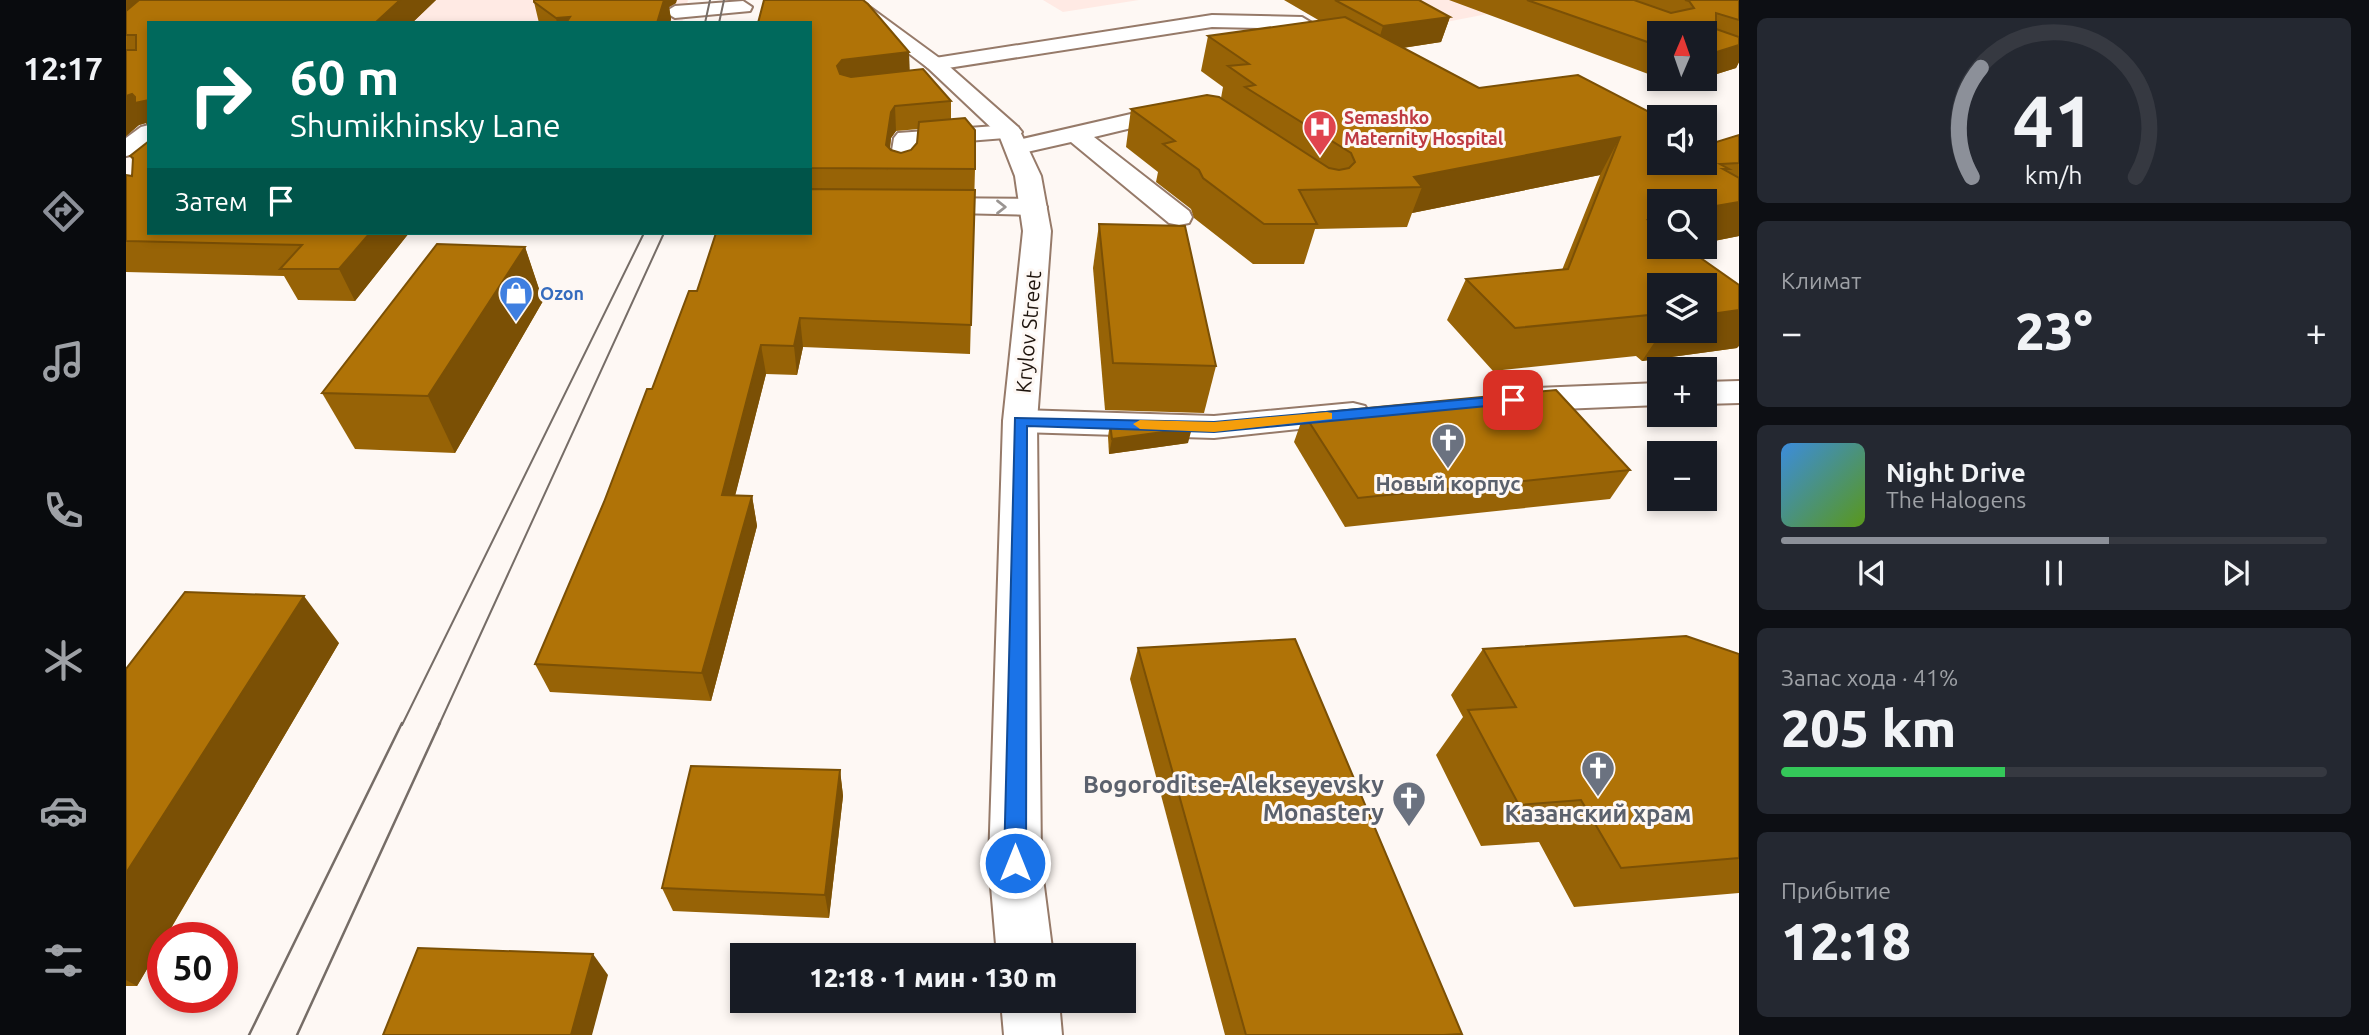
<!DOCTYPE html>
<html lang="ru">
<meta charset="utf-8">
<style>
body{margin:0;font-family:Ubuntu,sans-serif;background:#242831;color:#f1f3f6;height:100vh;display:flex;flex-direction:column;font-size:26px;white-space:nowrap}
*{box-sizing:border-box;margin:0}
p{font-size:23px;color:#9ea1a6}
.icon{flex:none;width:38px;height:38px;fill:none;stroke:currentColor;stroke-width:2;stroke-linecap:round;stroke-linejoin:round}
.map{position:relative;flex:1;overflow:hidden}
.drawer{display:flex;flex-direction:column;gap:18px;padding:18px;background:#0d0f14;width:630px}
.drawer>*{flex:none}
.guide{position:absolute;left:21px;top:21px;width:665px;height:214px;border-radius:0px;box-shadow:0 4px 10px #0003;background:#00695c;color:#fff;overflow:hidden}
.needle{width:46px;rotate:2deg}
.buttons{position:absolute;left:1521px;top:21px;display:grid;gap:14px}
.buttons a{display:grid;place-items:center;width:70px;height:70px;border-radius:0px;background:#171b24;box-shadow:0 4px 10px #0003;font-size:35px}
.speed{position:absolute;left:21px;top:922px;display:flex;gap:14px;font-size:35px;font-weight:700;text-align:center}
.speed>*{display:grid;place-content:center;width:91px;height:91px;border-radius:50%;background:#171b24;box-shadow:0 4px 10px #0003;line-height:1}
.speed .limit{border:10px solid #d22;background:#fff;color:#111}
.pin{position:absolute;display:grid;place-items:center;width:60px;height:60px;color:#fff;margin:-30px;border-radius:14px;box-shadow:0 4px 10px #0006}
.me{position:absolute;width:77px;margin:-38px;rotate:0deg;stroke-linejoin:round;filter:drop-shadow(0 0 5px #0008)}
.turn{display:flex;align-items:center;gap:24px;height:147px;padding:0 28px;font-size:32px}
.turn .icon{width:91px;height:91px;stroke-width:2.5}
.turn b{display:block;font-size:49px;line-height:60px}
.then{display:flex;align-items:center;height:66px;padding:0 28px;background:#0003;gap:14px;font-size:26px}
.big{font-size:52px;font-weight:800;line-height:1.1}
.drawer .card{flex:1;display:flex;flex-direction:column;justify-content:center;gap:10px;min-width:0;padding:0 24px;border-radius:10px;background:#242831}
.drawer .dial{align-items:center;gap:0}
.dial svg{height:182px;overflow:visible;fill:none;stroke:#363941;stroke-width:7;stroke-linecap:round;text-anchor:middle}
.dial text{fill:#f1f3f6;stroke:none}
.song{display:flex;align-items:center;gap:21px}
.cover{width:84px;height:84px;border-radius:10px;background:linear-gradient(135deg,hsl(210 70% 55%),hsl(90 70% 35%))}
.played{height:7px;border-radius:4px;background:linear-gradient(90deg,#8c9099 60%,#363941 60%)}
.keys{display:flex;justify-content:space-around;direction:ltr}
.heat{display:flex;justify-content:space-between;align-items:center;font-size:38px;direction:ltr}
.charge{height:10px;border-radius:5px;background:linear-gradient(90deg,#34c759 41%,#363941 0)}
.trip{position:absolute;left:604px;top:943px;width:406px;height:70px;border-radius:0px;background:#171b24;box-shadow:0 4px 10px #0003;font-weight:800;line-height:70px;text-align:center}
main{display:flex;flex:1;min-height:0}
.tabs{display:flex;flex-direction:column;width:126px;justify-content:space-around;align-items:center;background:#090b0e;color:#9ea1a6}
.tabs .icon{width:49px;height:49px}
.tabs .active{color:#8c9099}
.tabs b{font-size:32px;color:#f1f3f6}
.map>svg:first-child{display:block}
.commercial{fill:#ffeae4}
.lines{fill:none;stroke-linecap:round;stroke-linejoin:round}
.minor-casing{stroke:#967a69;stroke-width:4}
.major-casing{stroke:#967a69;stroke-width:4}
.minor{fill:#fff;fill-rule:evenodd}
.major{fill:#fff;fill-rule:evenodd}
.tram-far1{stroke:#766d67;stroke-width:2}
.tram{stroke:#766d67;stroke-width:2.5}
.wall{fill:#976306;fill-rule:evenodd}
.shaded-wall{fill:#7b5005}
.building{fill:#b07307;stroke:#7b5005;stroke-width:2}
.oneway{stroke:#9a9592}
.route{fill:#1a73e8;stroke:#114b97;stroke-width:2}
.slow{fill:#f59e0b}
.labels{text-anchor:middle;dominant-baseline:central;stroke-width:6;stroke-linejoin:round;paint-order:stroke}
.far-health-label{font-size:18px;font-weight:bold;fill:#be3a42;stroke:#fef8f4;text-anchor:start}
.far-shop-label{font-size:18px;font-weight:bold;fill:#366cbe;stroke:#fef8f4;text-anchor:start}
.street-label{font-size:21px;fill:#1e140d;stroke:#fef8f4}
.worship-label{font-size:21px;font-weight:bold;fill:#5b616d;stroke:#fef8f4}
.near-worship-label{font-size:24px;font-weight:bold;fill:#5b616d;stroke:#fef8f4;text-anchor:end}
</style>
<main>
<nav class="tabs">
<b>12:17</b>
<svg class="icon active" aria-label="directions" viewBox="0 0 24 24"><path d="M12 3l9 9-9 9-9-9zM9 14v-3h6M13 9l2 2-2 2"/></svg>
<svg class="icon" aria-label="music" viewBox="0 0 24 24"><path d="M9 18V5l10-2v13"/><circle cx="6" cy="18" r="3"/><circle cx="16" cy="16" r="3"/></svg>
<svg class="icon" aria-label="phone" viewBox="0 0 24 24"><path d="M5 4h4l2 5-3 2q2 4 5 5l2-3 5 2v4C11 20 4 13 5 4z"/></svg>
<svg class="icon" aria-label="climate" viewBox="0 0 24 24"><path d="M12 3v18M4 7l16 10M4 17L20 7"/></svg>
<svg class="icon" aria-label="car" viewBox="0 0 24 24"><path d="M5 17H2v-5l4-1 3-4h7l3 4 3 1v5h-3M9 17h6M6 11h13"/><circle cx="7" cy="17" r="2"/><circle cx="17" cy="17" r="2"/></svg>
<svg class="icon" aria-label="filters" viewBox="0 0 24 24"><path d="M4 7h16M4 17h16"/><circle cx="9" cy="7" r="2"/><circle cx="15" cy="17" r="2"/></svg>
</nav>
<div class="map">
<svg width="1613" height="1035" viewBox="0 0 1613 1035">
<rect width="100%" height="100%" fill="#fef8f4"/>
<!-- commercial -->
<g class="commercial">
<path d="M228,0h334l-6,23h-358z"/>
<path d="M917,0h96l-76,12z"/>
<path d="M1269,0h164l-113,22z"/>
</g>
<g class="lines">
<!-- minor casing -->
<g class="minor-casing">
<g id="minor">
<path d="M617,1l9,6 -2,4 -75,7 -10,-6 10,-6z"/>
<path d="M1086,15l90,2 10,6 -10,6 -90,-2 -277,43 -7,-2 -4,-4 4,-4 7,-2z"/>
<path d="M1018,111l44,2 4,5 -4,5 -44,2 -50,12 95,74 3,6 -3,6 -10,2 -10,-2 -98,-81 -53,12 -9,-2 -3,-5 3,-5z"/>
<path d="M884,125l8,2 4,5 -4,5 -101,8 -2,24 -4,5 -9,3 -9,-3 -4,-5 5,-31 4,-5z"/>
<path d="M795,198l113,1 9,2 4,6 -4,6 -9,2 -122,-3 -4,-6 4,-6z"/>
<path d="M1613,381v22l-35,1v-22z"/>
<path d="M1533,383v22l-149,6 -12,-3 -5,-8 5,-8 12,-3z"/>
<path d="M1227,403l12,3 5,8 -5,8 -151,16 -194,-6 -12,-3 -5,-8 5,-8 12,-3 194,6z"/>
</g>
</g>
<!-- major casing -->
<g class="major-casing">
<g id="major">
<path d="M713,0h21l82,60 76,67 23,49 10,55 -14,190 4,442 12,93h-56l-8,-93 14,-442 20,-190 -8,-55 -16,-41 -71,-67z"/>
<path d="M23,125v19l-14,10 -9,2v-18l15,-11z"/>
<path d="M875,1001h58l3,34h-58z"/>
</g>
</g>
<!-- minor -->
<use href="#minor" class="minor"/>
<!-- major -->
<use href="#major" class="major"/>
<!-- tram-far1 -->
<g class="tram-far1">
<path d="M579,23l5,-23"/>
<path d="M593,23l5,-23"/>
<path d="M276,725l242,-492"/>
<path d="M313,725l225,-492"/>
</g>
<!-- tram -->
<g class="tram">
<path d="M123,1035l153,-312"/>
<path d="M171,1035l143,-312"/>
</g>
</g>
<!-- wall -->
<g class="wall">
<path d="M0,0h310l-24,23h-263v104l-3,-4 -7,2 -13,11z"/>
<path d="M1158,0h135l31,17 -9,25 -38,6 76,40 231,56 29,-9v101l-35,7v-42l-45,46h29h-2l51,101 -95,13 -6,-5 -143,15 -46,-51 19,-41 96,-9 38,-95 -188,38 -5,14 -92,2 -11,35h-51l-59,-46 -3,-9 -35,-27 2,-10 -32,-25 5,-38 90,-11 2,-11 -22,-16 7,-35 112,-15zM1533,285l45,46h-45z"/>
<path d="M1323,0h290v62l-3,6 -32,10v-45h-45v45z"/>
<path d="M408,2l142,1 -7,4 2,12 -1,4h-131z"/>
<path d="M684,23l99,47 42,31v18l24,50 -5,185 -167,-7 -6,28 -31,-1 -31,121 17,1 5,30 -46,175 -161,-9 -15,-28 117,-275 45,-98 113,-58zM793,129l-2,14 -6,7 -10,3 -11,-4 1,-11 5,-7z"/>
<path d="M1534,79h43l-22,7z"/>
<path d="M4,156l279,77 -54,68 -57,-1 -14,-24 -158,-4v-97l6,1 1,-15z"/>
<path d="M973,224l117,142 -12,47 -99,-3 -12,-142z"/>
<path d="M399,247l18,54 -88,152 -100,-4 -33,-56z"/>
<path d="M1178,414l326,56 -20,29 -265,28 -51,-85z"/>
<path d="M984,423l78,20 -79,11 -1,-17z"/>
<path d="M213,643l-202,343h-11v-317z"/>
<path d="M1012,648l324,386 -2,1h-235l-95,-356z"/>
<path d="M1357,649l256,5v239l-165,14 -35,-65 -58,4 -45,-91 27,-38 -12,-22z"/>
<path d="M714,770l3,26 -14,122 -156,-7 -11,-23z"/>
</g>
<!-- shaded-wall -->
<g class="shaded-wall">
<path d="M0,0h26l-26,22z"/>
<path d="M274,0h36l-24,23h-37z"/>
<path d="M534,0h17l-1,3 -7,4 2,12 -1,4h-13z"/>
<path d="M444,17l2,6h-15l-1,-5z"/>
<path d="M1324,17l-9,25 -66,10 8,-26z"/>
<path d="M1613,45v17l-3,6 -32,10v-22z"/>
<path d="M783,52l1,24 -67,8 -6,-18 5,-6z"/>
<path d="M1559,79h18l-22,7z"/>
<path d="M6,94l5,9 12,-3v27l-3,-4 -7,2 -13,11v-40z"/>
<path d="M769,106l1,25 -5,7 -4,33 -1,-26 5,-33z"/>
<path d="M1494,137l-20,38 -188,38 10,-26 -8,-10z"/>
<path d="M1613,202v34l-35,7v-35z"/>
<path d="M1533,217v30h29l-64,13 24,-40z"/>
<path d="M244,233h39l-54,68 -16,-32z"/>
<path d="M399,247l18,54 -88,152 -27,-57z"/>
<path d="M1613,310v36l-2,2 -95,13 20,-30h42v-16z"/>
<path d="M674,318l3,29 -6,28 -3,-29z"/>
<path d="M635,345l5,29 -38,150 -6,-29z"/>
<path d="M1066,428l-4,15 -79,11 3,-15z"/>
<path d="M626,496l5,30 -46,175 -9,-28z"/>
<path d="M178,596l35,47 -174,295h-2v4l-26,44 -11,-6v-107z"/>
<path d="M714,770l3,26 -14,122 -4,-23z"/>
<path d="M467,954l15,21 -16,60h-21z"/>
</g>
<!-- building -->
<g class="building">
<path d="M13,0h261l-25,23h-226v77l-14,3v-6l-3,-3 -6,2v-46h10v-15h-10v-24z"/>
<path d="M408,0h130l-7,23h-91l4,-6 -14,1 -22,-16z"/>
<path d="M638,0h99l5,4 41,48 -67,8 -5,6 3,8 11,3 72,-8 28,32 -56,5 -4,6 -5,33 5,5 10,3 10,-3 6,-7 2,-21 46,-4 10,12v39l-165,-1v-145h-52z"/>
<path d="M1209,0h84l31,17 -67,9z"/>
<path d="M1401,0h107l37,13 23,-5 -5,-7 -4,-1h54v20l-23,-7v16l23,8v8l-35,11v-23h-45v13z"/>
<path d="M1219,17l134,71 99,-13 81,42v46h45v-22l6,3 29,-9v28l-19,1 9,5h-6l16,9v24l-35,6v-7h-45v16l-11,3 11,8v19h26l54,38v25l-35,5v-30h-45v29l-144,14 -49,-49 102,-10 52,-132 -206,40 8,10 -123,3 18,34h-53l-61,-46 -4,-8 -36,-26 12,-3 -44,-32 76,-14 12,2 110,71 10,2 10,-2 6,-6 -4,-9 -106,-66 10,-2 -27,-19 21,-2 -41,-28z"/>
<path d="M23,141v92h221l-31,36h-59l22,-24 -176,-4v-66l6,1 1,-18 -3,-2z"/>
<path d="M684,189l165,1 -4,135 -171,-7 -6,28 -33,-1 -39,150 30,1 -50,177 -167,-9 69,-162 43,-113h5l37,-98h8l19,-58h94z"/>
<path d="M973,224l86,2 31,140 -103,-3z"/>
<path d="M311,244l88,3 -97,149 -106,-3z"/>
<path d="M1430,390l74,80 -272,28 -54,-84z"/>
<path d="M984,423l82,2v3l-80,11z"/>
<path d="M59,592l119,4 -178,277v-204z"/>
<path d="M1560,636l53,18v204l-118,10 -40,-68 -62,5 -51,-95 48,-3 -33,-58z"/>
<path d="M1169,639l167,395 -18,1h-198l-108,-387z"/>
<path d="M565,766l149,4 -15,125 -163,-7z"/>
<path d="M292,948l175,6 -22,81h-188z"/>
</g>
<!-- one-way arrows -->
<defs><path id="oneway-chevron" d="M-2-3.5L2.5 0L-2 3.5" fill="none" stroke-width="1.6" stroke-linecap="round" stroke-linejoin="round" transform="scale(1.75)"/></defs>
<use class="oneway" href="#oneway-chevron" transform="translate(875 207)"/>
<!-- route -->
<path class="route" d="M1387,395l7,5 -2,3 -304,29 -187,-6 -1,437 -4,8 -7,3 -8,-3 -3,-8 11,-445 199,4z"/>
<!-- slow -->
<path class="slow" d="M1201,412l5,1v6l-118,13 -74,-3 -7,-5 7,-4 74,2z"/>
<!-- icons -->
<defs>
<g id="hospital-pin" transform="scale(1.75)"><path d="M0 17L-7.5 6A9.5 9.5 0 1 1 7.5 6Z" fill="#e0444e" stroke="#fef8f4"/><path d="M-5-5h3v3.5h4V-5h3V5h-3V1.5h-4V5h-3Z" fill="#fff"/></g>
<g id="shop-pin" transform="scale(1.75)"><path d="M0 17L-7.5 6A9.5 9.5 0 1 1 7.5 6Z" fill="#3f7fe0" stroke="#fef8f4"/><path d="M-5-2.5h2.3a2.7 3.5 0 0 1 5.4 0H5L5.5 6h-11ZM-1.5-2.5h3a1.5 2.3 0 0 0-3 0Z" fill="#fff"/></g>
<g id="church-pin" transform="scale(1.75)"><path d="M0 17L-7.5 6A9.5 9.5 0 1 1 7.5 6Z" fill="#6b7280" stroke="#fef8f4"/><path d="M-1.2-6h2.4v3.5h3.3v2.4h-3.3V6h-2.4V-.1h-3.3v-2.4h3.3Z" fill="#fff"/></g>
</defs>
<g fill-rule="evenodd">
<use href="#hospital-pin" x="1194" y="127"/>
<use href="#shop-pin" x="390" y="293"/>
<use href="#church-pin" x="1322" y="440"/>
<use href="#church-pin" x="1472" y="768"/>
<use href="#church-pin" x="1283" y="798"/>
</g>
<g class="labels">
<!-- far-health labels -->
<g class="far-health-label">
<text x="1218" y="117">Semashko<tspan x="1218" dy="21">Maternity Hospital</tspan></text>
</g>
<!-- far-shop labels -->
<g class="far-shop-label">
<text x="414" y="293">Ozon</text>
</g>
<!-- street labels -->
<g class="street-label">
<text transform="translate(902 332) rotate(-85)">Krylov Street</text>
</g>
<!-- worship labels -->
<g class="worship-label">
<text x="1322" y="483">Новый корпус</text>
</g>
<!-- near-worship labels -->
<g class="near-worship-label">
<text x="1258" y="784">Bogoroditse-Alekseyevsky<tspan x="1258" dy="28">Monastery</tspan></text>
<text x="1472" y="813" text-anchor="middle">Казанский храм</text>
</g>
</g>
</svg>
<div class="buttons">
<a><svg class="needle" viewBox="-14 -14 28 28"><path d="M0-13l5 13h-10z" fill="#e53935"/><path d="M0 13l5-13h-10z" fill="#9ea1a6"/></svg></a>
<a><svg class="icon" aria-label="sound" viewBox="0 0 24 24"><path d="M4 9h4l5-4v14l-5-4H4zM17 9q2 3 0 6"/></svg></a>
<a><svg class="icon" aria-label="search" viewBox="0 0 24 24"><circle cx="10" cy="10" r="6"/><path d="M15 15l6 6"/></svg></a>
<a><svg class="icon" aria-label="layers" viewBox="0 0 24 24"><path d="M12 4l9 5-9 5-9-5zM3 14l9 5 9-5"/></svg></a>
<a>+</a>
<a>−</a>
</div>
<div class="speed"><div class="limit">50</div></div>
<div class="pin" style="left:1387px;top:400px;background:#d93025"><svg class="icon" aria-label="arrive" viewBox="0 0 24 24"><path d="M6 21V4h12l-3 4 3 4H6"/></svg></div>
<svg class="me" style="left:889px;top:863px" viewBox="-20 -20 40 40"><circle r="17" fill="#1a73e8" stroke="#fff" stroke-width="3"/><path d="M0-11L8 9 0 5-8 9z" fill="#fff"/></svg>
<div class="trip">12:18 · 1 мин · 130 m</div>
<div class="guide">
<div class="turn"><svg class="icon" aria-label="right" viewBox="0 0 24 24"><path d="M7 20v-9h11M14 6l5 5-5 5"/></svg><div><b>60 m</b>Shumikhinsky Lane</div></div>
<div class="then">Затем<svg class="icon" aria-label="arrive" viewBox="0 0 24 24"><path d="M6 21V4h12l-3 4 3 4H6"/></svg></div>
</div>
</div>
<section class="drawer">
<div class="card dial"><svg viewBox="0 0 100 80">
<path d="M14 69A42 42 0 1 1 86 69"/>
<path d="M14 69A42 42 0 0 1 18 21" stroke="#8c9099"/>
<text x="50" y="56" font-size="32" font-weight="700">41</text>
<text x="50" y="72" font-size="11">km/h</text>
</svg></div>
<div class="card"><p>Климат</p>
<div class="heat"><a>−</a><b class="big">23°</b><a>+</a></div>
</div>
<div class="card">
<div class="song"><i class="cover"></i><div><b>Night Drive</b><p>The Halogens</p></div></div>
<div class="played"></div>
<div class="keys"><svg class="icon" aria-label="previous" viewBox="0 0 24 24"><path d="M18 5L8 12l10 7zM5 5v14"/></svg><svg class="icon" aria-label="pause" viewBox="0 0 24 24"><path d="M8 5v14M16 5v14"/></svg><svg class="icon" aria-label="next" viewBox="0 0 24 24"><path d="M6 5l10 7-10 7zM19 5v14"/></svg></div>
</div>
<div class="card"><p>Запас хода · 41%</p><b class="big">205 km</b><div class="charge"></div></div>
<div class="card"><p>Прибытие</p><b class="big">12:18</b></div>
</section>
</main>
